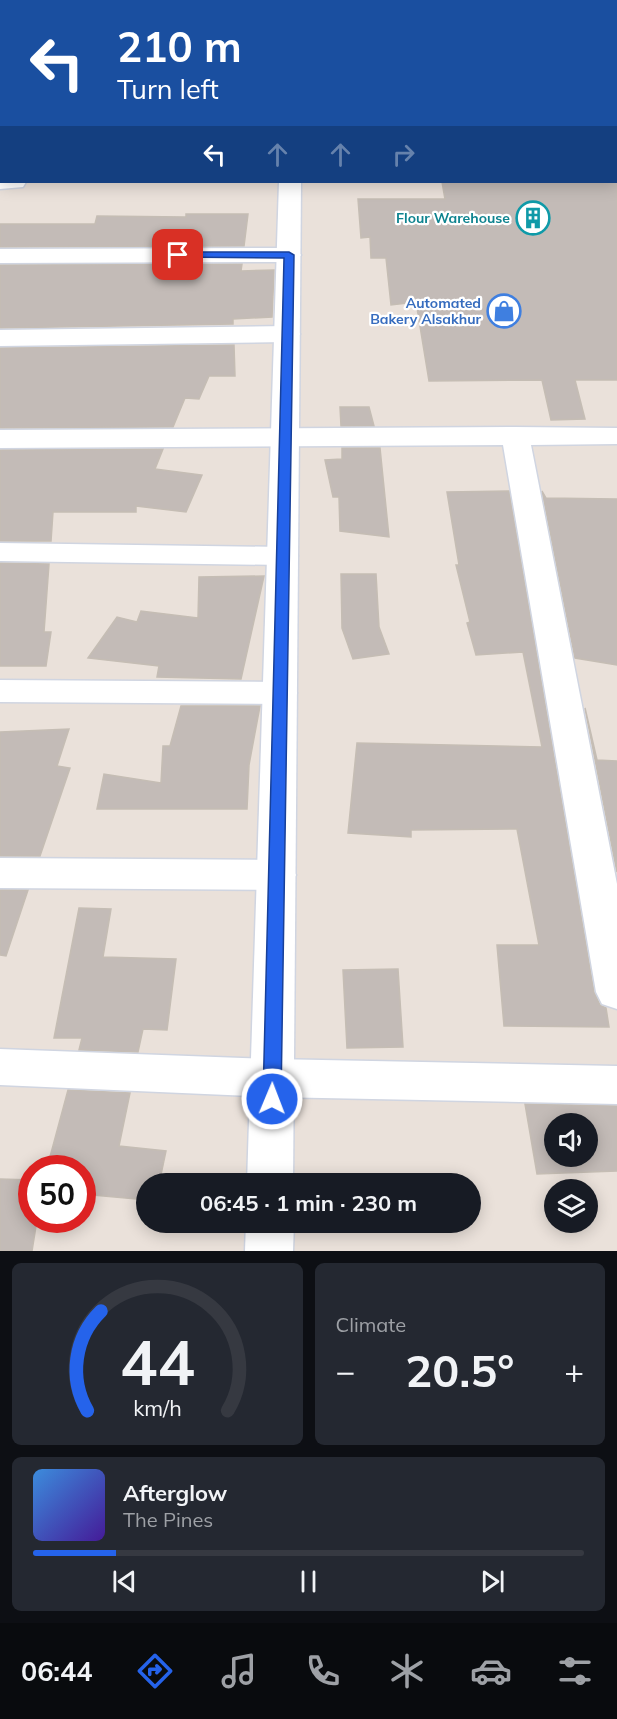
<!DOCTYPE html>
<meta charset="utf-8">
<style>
body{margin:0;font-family:Mulish,sans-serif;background:#242831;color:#f1f3f6;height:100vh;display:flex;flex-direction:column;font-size:22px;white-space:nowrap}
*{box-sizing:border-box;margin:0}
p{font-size:20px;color:#9ea1a6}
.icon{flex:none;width:33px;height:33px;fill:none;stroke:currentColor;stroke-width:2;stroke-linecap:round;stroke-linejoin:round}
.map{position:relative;height:1251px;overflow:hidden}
.drawer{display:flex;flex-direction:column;gap:12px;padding:12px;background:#0d0f14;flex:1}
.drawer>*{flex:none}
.guide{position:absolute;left:0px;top:0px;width:618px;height:183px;box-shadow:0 3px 15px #0003;background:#1a4fa0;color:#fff;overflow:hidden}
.controls{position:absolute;left:544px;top:1113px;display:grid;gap:12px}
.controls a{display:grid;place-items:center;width:54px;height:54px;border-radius:50%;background:#171b24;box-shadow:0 3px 15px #0003;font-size:30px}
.speed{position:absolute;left:18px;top:1155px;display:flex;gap:12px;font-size:30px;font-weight:700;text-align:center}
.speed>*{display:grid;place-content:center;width:78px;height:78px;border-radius:50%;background:#171b24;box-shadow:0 3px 15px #0003;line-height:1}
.speed .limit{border:9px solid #d22;background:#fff;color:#111}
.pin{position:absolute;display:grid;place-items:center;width:51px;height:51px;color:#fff;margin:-26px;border-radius:12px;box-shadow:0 3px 9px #0006}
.me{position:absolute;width:66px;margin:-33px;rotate:1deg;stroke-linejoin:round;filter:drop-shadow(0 0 4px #0008)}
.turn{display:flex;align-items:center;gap:21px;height:126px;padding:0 18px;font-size:27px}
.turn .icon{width:78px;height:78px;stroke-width:2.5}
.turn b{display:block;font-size:42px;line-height:51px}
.lanes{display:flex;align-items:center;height:57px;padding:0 18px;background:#0003;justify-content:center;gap:30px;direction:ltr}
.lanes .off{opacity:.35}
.big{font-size:45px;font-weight:700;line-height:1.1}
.drawer .card{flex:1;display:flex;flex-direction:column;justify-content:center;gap:9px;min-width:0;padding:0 21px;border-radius:9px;background:#242831}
.drawer .dial{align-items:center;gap:0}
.dial svg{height:156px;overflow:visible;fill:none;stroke:#363941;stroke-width:7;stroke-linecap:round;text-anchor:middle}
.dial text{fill:#f1f3f6;stroke:none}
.song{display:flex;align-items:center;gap:18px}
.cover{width:72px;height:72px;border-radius:9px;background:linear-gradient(135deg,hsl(210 70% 55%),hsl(260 70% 35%))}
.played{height:6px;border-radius:3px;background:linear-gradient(90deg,#2563eb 15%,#363941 15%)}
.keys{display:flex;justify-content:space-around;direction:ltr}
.heat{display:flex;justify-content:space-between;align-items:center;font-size:33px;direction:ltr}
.drawer .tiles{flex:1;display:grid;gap:12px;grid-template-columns:1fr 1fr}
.card:last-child{grid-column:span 2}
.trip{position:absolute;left:136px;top:1173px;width:345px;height:60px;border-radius:30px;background:#171b24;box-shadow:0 3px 15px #0003;font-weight:700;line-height:60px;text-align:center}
.tabs{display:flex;height:96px;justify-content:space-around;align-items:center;background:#090b0e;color:#9ea1a6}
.tabs .icon{width:42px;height:42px}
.tabs .on{color:#2563eb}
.tabs b{font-size:27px;color:#f1f3f6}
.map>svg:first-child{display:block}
.building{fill:#c3bbb7;stroke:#c5bdb4;stroke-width:1.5;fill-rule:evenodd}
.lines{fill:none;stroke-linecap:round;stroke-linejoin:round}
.minor-casing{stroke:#d0d5e1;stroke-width:3}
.secondary-casing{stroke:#d0d5e1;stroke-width:3}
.minor{fill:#fff;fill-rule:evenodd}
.secondary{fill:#fff;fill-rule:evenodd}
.route{fill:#2563eb;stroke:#184099;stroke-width:1.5}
.labels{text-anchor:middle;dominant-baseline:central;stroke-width:4.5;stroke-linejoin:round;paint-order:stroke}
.far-culture-label{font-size:14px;font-weight:bold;fill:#0d838f;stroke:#fff;text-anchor:end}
.far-shop-label{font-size:14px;font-weight:bold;fill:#366cbe;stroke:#fff;text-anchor:end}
</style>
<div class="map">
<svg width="617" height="1251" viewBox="0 0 617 1251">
<rect width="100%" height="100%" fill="#eae1da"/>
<!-- building -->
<g class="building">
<path d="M442,182h175v198h-42l10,39 -34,1 -9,-40 -113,1 -13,-79 -25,3 -5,-47h-15l-1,-21 -9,1 -3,-39h87z"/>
<path d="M186,214h62l-4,32 -244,1v-23h95l2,-8 89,1z"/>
<path d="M242,264l-1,7 33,-1 -2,47 -39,2v5l-233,4v-63z"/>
<path d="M234,345l1,31h-26l-10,23 -14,-1 -12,29 -173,1v-80z"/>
<path d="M340,407h29l5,19h-33z"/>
<path d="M342,448h38l9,89 -49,-6 -1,-34h-6l-8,-37 17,-1z"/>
<path d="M163,449l-8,20 47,6 -16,37 -50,-6v6h-83l-2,29h-51v-91z"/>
<path d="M509,491l85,501 6,13 6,3 3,19 -105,-1 -7,-81h42l-22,-116 -106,1v7l-63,-4 9,-90 185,4 -19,-95 -47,3 -9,-32 3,-1 -14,-57h3l-12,-73z"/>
<path d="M542,491l4,7 71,1v166l-42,-7z"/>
<path d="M0,563l49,1 -5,68h7l-5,34h-46z"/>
<path d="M341,574h35l3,53 10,27 -36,5 -11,-31z"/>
<path d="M264,576l-23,103 -84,-2 2,-11 -71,-8 29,-41 20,5 4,-11 57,7 1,-41z"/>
<path d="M181,706h79l-11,59 -2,44h-150l7,-35 57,9 2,-37h7z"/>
<path d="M585,708l12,52 20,1v111z"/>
<path d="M69,729l-12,37 13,2 -30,88h-40v-124z"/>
<path d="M0,890h28l-22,66 -6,-1z"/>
<path d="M79,908l32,1 -8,48 73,2 -9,71 -24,-1 -5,23 -59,-2 3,-12h-28z"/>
<path d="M398,969l5,78 -56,1 -4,-78z"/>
<path d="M68,1090l62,3 -11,53 47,5 -7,33h-12v16l-65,-6v-26h-35z"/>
<path d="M525,1104l92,2v65l-80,3zM555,1124h33v32h-33z"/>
<path d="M0,1179l32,1v40h5l-5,31h-32z"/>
</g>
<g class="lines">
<!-- minor casing -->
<g class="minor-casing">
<g id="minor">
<path d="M0,0h9l1,2h-8l-2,5z"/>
<path d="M53,0h18l-19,2z"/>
<path d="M137,0h39l1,2h-41z"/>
<rect x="264" y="0" width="18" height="2"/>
<rect x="371" y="0" width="18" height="2"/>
<rect x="472" y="0" width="18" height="2"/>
<path d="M581,0h18l1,2h-18z"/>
<rect x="616" y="5" width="1" height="10"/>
<rect x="616" y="34" width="1" height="12"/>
<path d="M0,143h2l-2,16z"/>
<path d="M289,248l8,2 4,5 -4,5 -8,2 -289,1v-14z"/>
<path d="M287,326l9,3 4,5 -4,5 -9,3 -287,4v-16z"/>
<path d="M515,427l102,1v16l-86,1 86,439v125l-15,-5 -6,-12 -93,-547 -503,3v-18z"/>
<path d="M0,543l282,4 11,2 5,7 -5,7 -11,2 -282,-4z"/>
<path d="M0,680l280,2 12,3 5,8 -5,8 -12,3 -280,-2z"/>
<path d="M0,858l276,2 14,5 6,10 -6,10 -14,5 -276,-2z"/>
<path d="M0,1049l272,10 345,7v38l-345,-7 -272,-12z"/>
</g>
</g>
<!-- secondary casing -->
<g class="secondary-casing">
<g id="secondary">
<rect x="616" y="149" width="1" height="12"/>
<path d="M0,175l2,7h24l-3,5 -23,2z"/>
<path d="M279,182h22l-8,1002h-46z"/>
<path d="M246,1222h48l-1,29h-48z"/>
</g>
</g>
<!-- minor -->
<use href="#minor" class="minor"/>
<!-- secondary -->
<use href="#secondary" class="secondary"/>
</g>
<!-- route -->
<path class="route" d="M178,252h111l5,3 -13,844 -3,6 -6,2 -7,-2 -2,-6 21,-841 -110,-1v-4z"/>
<!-- icons -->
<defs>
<g id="building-ring" transform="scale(1.725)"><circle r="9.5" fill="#fff" stroke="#0f9aa8" stroke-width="1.5"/><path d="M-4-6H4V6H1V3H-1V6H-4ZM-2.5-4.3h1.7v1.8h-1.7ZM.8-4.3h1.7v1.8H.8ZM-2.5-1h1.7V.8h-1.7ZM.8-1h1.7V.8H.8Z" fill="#0f9aa8"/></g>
<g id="shop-ring" transform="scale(1.725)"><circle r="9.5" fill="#fff" stroke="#3f7fe0" stroke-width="1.5"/><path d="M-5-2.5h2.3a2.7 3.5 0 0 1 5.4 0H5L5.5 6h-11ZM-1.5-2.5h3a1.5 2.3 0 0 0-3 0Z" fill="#3f7fe0"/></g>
</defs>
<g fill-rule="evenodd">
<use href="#building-ring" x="533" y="218"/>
<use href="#shop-ring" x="504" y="311"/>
</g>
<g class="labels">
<!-- far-culture labels -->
<g class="far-culture-label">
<text x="510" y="218">Flour Warehouse</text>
</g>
<!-- far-shop labels -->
<g class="far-shop-label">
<text x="481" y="303">Automated<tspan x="481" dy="16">Bakery Alsakhur</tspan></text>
</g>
</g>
</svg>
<div class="controls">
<a><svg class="icon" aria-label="sound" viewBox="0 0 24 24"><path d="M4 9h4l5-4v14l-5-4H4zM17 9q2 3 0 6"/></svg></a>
<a><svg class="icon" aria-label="layers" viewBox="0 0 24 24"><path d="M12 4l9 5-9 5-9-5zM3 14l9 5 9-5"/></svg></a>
</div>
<div class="speed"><div class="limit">50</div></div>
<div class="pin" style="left:178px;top:255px;background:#d93025"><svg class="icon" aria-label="arrive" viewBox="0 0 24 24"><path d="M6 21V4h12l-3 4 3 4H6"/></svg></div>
<svg class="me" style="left:272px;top:1099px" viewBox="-20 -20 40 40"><circle r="17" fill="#2563eb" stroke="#fff" stroke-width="3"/><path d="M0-11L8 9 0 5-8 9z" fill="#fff"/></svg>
<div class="trip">06:45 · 1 min · 230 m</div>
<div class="guide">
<div class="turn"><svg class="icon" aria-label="left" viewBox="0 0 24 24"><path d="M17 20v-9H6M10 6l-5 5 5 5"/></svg><div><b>210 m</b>Turn left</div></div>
<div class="lanes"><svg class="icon" aria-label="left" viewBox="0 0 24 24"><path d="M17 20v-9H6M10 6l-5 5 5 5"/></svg><svg class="icon off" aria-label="ahead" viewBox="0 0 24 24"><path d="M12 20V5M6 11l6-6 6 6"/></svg><svg class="icon off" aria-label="ahead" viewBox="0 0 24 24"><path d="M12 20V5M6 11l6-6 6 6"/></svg><svg class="icon off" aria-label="right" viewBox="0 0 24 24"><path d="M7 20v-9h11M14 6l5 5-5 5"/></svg></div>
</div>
</div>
<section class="drawer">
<div class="tiles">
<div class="card dial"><svg viewBox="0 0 100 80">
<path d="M14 69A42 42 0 1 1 86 69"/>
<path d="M14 69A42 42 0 0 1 21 18" stroke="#2563eb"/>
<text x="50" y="56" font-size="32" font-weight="700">44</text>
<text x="50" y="72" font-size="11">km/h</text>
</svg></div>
<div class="card"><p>Climate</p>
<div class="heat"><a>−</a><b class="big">20.5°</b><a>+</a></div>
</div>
<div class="card">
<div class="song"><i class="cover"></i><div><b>Afterglow</b><p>The Pines</p></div></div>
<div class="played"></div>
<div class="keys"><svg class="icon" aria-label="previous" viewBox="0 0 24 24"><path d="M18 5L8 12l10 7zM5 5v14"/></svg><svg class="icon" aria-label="pause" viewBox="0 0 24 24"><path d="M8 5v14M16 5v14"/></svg><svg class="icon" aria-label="next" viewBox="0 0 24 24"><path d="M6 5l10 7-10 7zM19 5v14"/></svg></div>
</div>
</div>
</section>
<nav class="tabs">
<b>06:44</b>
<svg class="icon on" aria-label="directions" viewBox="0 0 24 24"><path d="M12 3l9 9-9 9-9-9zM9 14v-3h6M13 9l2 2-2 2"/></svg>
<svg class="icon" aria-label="music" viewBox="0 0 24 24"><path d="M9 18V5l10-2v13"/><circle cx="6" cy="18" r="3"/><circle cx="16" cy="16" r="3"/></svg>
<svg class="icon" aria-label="phone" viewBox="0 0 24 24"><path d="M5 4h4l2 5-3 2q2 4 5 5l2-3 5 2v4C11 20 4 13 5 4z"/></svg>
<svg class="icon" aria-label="climate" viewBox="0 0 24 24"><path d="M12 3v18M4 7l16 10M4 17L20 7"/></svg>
<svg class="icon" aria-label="car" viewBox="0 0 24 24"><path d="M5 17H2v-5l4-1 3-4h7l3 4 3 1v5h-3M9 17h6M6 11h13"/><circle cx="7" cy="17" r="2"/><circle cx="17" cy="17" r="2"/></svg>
<svg class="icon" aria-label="filters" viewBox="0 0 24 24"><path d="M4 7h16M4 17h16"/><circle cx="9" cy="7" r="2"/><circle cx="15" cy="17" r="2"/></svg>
</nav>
